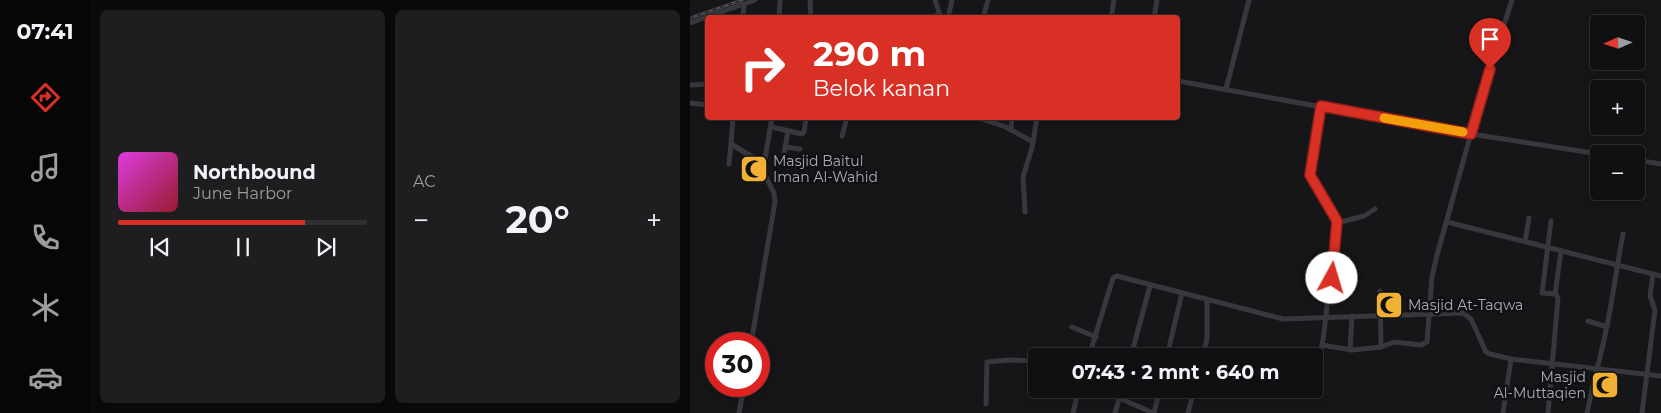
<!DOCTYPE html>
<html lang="id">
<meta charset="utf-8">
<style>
body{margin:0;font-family:Montserrat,sans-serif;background:#1e1e20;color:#f1f3f6;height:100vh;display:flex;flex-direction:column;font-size:19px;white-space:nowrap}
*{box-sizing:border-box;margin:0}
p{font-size:16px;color:#9c9d9f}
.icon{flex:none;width:28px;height:28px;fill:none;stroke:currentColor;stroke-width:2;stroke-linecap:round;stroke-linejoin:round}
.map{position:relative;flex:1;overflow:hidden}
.drawer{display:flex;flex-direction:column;gap:10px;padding:10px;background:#09090a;width:600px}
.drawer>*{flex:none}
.top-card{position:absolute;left:15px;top:15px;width:475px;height:105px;border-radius:5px;box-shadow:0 2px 8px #0003,0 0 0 1px #303032;background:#d93025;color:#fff;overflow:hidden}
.needle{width:32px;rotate:267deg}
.controls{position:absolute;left:900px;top:15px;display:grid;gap:10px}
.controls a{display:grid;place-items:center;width:55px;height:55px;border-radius:5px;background:#101012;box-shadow:0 2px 8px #0003,0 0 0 1px #303032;font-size:25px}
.speed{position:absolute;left:15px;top:332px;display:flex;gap:10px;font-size:25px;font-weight:700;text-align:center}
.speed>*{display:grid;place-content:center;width:65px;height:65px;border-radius:50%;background:#101012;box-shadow:0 2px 8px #0003,0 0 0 1px #303032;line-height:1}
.speed .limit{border:8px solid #d22;background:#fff;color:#111}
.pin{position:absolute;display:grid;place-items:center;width:42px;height:42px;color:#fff;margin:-51px -21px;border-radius:50% 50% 50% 0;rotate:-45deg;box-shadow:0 0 5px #0007}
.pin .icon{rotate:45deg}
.me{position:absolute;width:55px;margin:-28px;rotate:6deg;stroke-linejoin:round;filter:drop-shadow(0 0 4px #0008)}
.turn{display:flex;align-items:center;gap:18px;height:105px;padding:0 25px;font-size:22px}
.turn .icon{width:65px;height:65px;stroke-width:2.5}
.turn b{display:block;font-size:35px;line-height:42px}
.big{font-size:38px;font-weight:700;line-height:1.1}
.drawer .tile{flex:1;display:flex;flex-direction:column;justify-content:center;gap:8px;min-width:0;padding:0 18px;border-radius:8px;background:#1e1e20}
.song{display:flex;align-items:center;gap:15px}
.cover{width:60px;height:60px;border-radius:8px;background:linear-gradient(135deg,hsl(300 70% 55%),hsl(350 70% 35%))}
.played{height:5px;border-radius:2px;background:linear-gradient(90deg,#d93025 75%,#303032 75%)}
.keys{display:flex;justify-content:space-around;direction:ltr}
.heat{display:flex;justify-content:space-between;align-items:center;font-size:28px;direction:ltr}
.drawer .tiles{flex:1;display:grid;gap:10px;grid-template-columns:repeat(2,1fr)}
.trip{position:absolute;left:338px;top:348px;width:295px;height:50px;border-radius:5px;background:#101012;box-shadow:0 2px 8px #0003,0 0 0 1px #303032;font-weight:700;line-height:50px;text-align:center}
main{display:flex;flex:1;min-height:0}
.tab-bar{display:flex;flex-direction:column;width:90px;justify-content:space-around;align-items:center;background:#060607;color:#9c9d9f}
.tab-bar .icon{width:35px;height:35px}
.tab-bar .selected{color:#d93025}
.tab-bar b{font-size:22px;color:#f1f3f6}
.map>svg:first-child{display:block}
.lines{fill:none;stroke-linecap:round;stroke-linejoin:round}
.minor{stroke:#37383d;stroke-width:5}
.rail-casing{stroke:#4a4c52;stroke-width:3}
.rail{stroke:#111113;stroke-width:1;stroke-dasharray:4;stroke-linecap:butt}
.route-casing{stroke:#8d1f18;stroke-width:12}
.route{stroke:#d93025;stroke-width:9}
.slow{stroke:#f59e0b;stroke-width:9}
.labels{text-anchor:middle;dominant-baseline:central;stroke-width:5;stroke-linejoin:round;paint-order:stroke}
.poi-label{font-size:14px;fill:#a8adb8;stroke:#111113;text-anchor:start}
</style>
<main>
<nav class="tab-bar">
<b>07:41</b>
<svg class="icon selected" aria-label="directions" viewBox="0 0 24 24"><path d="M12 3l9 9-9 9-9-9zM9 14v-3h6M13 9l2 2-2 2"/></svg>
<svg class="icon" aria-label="music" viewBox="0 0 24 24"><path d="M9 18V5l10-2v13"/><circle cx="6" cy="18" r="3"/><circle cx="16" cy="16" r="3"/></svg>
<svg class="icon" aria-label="phone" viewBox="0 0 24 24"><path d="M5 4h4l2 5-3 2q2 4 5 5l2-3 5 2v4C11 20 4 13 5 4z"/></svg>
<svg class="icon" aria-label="climate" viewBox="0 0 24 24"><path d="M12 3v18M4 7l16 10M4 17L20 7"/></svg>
<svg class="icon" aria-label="car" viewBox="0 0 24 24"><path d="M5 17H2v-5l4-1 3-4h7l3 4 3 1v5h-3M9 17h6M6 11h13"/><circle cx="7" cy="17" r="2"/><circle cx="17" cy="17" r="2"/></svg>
</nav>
<section class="drawer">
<div class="tiles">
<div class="tile">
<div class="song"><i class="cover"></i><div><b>Northbound</b><p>June Harbor</p></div></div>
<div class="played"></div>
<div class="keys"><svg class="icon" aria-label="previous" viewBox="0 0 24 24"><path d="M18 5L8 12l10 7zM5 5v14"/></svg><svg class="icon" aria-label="pause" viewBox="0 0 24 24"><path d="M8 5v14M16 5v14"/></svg><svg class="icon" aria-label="next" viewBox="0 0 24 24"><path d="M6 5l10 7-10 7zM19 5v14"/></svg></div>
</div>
<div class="tile"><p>AC</p>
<div class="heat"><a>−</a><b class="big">20°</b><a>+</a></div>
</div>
</div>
</section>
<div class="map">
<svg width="971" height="413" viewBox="0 0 971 413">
<rect width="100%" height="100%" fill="#161618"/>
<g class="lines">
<!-- minor -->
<g class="minor">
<path d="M120,0l1,18"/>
<path d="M245,0l5,15 4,3"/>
<path d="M237,17l13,-2"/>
<path d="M53,18l1,-14"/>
<path d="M89,18l1,-18"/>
<path d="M258,18l4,-18"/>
<path d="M293,18l5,-18"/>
<path d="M421,18l3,-18"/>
<path d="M464,18l3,-18"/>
<path d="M0,23l65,-23"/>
<path d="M488,81l293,53 128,20"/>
<path d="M0,85l18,-1"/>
<path d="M536,89l23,-89"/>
<path d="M0,103l18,2"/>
<path d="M631,106l-11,72 26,40 1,5"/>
<path d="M43,118l-2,26 33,20 1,11 9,18 1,9 -24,142"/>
<path d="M289,118l27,9 27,15"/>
<path d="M82,127l30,7 2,-2 2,-14"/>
<path d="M321,129l1,-11"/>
<path d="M152,136l5,-18"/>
<path d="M95,147l15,2"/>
<path d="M94,154l4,-23"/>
<path d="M946,160l25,4"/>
<path d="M39,164l2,-20"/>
<path d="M74,164l8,-46"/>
<path d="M335,212l-2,-35 9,-29 5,-30"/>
<path d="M757,222l214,54"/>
<path d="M835,242l4,-24"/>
<path d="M690,291l1,56"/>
<path d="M865,294l6,-43"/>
<path d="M898,321l19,6"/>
<path d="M382,327l24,10"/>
<path d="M632,345l30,5 29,-3 13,-5 27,3 6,-3 5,-65 5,-22 47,-168 28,-87"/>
<path d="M660,350l2,-34"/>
<path d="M399,356l24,-78 4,-2 166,43 180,-6 8,6 15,33 4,2 21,5 150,17"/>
<path d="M441,356l19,-70"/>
<path d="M477,356l15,-63"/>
<path d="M513,356l4,-17v-40"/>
<path d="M625,372l8,-32 14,-117 27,-7 11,-7"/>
<path d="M409,389l54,24"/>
<path d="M357,392l31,5"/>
<path d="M296,404l1,-42 23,-2 26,1"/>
<path d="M49,413l5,-27"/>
<path d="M383,413l6,-24"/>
<path d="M425,413l7,-24"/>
<path d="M464,413l6,-24"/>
<path d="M498,413l6,-24"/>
<path d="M813,413l8,-54"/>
<path d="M858,413l10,-115 -2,-4 -14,-1 9,-72"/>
<path d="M897,413c6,-30 14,-57 20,-87 6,-30 10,-61 16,-92"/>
<path d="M952,413l13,-103 -5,-14 3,-22"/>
</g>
<!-- rail casing -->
<g class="rail-casing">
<path id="rail" d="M0,18l52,-18"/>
</g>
<!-- rail -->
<use href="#rail" class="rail"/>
</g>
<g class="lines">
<!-- route casing -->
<g class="route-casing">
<path id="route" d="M642,278l5,-57 -27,-46 11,-69 150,28 19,-65"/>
</g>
<!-- route -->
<use href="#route" class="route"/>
<!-- slow -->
<path class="slow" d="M694,118l79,14"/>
</g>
<!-- icons -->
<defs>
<g id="mosque-square" transform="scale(1.4375)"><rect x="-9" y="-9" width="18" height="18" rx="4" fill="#f2b134" stroke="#111113"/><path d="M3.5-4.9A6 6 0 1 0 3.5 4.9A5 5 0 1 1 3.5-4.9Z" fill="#111"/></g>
</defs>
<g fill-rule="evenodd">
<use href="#mosque-square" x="64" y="169"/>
<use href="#mosque-square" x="699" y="305"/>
<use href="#mosque-square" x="915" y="385"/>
</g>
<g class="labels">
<!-- poi labels -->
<g class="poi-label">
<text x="83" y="161">Masjid Baitul<tspan x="83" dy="16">Iman Al-Wahid</tspan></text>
<text x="718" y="305">Masjid At-Taqwa</text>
<text x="896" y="377" text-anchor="end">Masjid<tspan x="896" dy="16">Al-Muttaqien</tspan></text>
</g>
</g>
</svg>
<div class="controls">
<a><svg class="needle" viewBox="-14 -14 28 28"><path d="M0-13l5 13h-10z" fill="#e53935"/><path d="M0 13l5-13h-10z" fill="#9c9d9f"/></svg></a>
<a>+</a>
<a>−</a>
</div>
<div class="speed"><div class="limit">30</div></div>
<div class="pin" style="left:800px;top:69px;background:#d93025"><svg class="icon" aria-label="arrive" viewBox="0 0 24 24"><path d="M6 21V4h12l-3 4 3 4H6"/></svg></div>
<svg class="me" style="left:642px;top:278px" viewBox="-20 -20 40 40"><circle r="19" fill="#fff"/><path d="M0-13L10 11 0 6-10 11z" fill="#d93025"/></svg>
<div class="trip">07:43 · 2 mnt · 640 m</div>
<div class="top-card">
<div class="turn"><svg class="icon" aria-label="right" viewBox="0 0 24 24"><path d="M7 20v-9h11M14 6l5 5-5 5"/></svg><div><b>290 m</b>Belok kanan</div></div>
</div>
</div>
</main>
